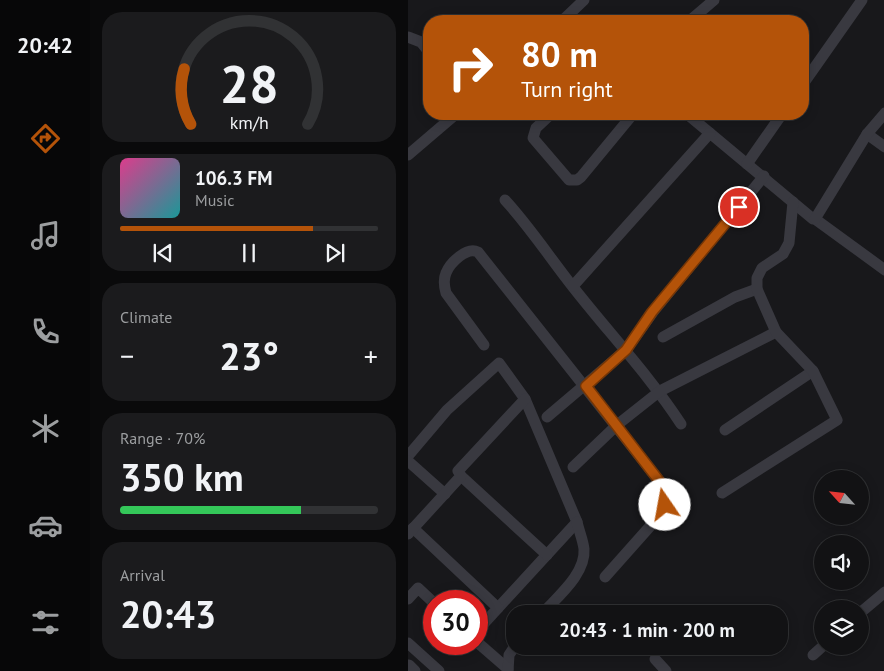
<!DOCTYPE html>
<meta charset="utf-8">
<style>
body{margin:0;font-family:"PT Sans",sans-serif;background:#1b1b1d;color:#f1f3f6;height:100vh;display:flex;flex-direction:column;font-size:19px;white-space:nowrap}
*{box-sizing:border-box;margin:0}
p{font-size:16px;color:#9c9ea0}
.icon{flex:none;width:28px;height:28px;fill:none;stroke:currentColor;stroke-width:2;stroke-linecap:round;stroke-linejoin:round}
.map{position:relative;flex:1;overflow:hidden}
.side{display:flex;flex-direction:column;gap:12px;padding:12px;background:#0a0a0b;width:318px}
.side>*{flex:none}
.top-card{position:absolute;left:15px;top:15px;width:386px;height:105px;border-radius:20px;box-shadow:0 2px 12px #0003,0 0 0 1px #313234;background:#b45309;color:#fff;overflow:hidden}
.needle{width:32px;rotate:297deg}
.controls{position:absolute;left:406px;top:470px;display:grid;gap:10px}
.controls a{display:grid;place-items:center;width:55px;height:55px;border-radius:50%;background:#121214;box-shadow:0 2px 12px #0003,0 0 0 1px #313234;font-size:25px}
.speed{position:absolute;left:15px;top:590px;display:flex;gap:10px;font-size:25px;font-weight:700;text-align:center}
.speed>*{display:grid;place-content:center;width:65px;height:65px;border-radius:50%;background:#121214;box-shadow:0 2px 12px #0003,0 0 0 1px #313234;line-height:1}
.speed .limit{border:8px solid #d22;background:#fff;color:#111}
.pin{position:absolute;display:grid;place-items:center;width:42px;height:42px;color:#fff;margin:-21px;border:2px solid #fff;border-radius:50%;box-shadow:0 1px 5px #0007}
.me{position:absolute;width:55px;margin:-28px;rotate:348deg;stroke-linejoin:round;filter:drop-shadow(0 0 4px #0008)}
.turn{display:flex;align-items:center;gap:18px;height:105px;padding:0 15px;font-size:22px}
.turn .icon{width:65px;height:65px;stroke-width:2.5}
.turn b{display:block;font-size:35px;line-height:42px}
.big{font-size:38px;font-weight:700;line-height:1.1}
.side .widget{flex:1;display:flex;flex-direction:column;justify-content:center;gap:8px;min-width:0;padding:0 18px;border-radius:20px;background:#1b1b1d}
.side .dial{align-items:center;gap:0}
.dial svg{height:130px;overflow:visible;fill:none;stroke:#313234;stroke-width:7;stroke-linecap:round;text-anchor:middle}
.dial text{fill:#f1f3f6;stroke:none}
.song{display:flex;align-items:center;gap:15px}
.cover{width:60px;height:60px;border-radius:8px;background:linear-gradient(135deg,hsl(330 70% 55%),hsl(180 70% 35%))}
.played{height:5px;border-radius:2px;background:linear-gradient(90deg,#b45309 75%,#313234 75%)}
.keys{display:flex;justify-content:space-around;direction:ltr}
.heat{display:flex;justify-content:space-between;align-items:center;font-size:28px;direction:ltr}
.charge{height:8px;border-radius:4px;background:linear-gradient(90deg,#34c759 70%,#313234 0)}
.trip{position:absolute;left:98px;top:605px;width:282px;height:50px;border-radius:20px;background:#121214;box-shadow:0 2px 12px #0003,0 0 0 1px #313234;font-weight:700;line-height:50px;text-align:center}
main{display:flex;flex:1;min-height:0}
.dock{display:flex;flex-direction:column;width:90px;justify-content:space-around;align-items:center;background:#070708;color:#9c9ea0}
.dock .icon{width:35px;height:35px}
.dock .active{color:#b45309}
.dock b{font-size:22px;color:#f1f3f6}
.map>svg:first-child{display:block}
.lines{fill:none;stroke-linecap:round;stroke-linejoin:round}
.minor{stroke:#393940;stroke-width:11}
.route-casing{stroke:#753606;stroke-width:12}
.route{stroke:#b45309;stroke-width:9}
</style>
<main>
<nav class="dock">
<b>20:42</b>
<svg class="icon active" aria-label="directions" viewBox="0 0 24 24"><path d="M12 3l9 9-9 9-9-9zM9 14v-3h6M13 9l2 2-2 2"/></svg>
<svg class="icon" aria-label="music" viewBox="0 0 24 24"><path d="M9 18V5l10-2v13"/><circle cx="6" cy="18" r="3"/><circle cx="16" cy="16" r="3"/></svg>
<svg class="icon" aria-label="phone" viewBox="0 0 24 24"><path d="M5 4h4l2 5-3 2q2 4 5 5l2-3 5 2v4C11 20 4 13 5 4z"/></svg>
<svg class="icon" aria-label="climate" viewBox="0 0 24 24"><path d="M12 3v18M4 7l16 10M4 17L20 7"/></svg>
<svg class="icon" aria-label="car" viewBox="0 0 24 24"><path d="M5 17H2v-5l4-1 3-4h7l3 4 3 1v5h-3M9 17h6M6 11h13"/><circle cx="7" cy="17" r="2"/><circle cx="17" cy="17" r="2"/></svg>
<svg class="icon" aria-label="filters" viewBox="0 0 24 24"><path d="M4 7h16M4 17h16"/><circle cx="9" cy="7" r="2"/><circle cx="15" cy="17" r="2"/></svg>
</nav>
<section class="side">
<div class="widget dial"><svg viewBox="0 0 100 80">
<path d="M14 69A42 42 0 1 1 86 69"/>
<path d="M14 69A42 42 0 0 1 10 35" stroke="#b45309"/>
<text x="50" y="56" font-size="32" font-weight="700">28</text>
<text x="50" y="72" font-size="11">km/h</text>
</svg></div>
<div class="widget">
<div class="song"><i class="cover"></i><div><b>106.3 FM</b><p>Music</p></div></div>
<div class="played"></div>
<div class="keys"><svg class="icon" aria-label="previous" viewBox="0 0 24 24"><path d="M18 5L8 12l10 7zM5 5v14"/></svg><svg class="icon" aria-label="pause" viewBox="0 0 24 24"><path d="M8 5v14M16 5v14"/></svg><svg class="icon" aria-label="next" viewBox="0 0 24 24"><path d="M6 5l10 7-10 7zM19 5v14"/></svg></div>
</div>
<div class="widget"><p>Climate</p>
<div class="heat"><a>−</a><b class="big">23°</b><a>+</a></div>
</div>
<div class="widget"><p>Range · 70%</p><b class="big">350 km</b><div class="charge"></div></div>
<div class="widget"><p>Arrival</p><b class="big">20:43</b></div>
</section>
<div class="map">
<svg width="477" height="671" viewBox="0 0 477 671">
<rect width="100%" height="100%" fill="#18181b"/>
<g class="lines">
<!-- minor -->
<g class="minor">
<path d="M285,18l21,-18"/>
<path d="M154,21l22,-21"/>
<path d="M0,37l13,5 8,10"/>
<path d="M395,84l59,-84"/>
<path d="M143,114l-15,14 -3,10 36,42h8l4,-3 52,-63"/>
<path d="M279,114l126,105h2l70,51"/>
<path d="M459,134l18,13"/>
<path d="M0,155l48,-41"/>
<path d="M339,164l35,-50"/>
<path d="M97,200c25,27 45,58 68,87 36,46 76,88 108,137"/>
<path d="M407,219l52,-85 18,-21"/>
<path d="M165,286l137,-153"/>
<path d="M255,337l72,-40 22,-8"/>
<path d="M76,345l-38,-52c-2,-7 -3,-13 0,-20 4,-10 21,-27 32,-21l182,230 6,13 -1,10 -4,9 -56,63"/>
<path d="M139,417l79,-67 27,-38 111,-136"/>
<path d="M317,430l88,-59"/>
<path d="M0,456l39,-46 52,-47 26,36 52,123 -79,86"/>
<path d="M0,461l37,33"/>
<path d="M165,467l44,-42 43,-34 116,-59"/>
<path d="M53,476l86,79"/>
<path d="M314,493l115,-73 -24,-49 -37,-39 -19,-43v-11l5,-10 21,-14 6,-11 4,-41"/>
<path d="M5,528l85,80 -21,23"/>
<path d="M0,534l53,-58 -3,-5 67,-72"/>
<path d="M0,599l10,-11 16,15"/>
<path d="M452,613l25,-21"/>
<path d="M134,614c15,-17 44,-40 42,-65 -1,-9 -5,-18 -7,-27"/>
<path d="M69,642l31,27"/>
<path d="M0,643l31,28"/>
<path d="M405,655l10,-9"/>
<path d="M247,659l11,12"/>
<path d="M1,665l6,6"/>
<path d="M100,671l1,-16 6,-9"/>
</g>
</g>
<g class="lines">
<!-- route casing -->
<g class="route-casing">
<path id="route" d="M257,505l1,-11 -6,-12 -74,-96 40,-36 26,-38 87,-105"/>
</g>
<!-- route -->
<use href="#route" class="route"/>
</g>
</svg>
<div class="controls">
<a><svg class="needle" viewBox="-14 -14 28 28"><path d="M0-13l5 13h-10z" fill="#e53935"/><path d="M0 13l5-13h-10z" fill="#9c9ea0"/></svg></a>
<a><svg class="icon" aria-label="sound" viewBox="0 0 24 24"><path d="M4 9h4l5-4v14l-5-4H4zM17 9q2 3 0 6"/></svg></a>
<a><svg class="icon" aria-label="layers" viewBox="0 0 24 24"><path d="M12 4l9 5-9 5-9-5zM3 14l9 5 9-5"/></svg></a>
</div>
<div class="speed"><div class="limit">30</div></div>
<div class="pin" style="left:331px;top:207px;background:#d93025"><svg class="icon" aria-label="arrive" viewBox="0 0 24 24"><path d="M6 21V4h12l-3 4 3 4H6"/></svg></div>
<svg class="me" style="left:257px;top:505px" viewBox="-20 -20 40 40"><circle r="19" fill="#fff"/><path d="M0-13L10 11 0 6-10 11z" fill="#b45309"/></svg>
<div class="trip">20:43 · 1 min · 200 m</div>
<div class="top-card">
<div class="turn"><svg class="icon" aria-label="right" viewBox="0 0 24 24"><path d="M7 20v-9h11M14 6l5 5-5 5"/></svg><div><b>80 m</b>Turn right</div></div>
</div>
</div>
</main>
